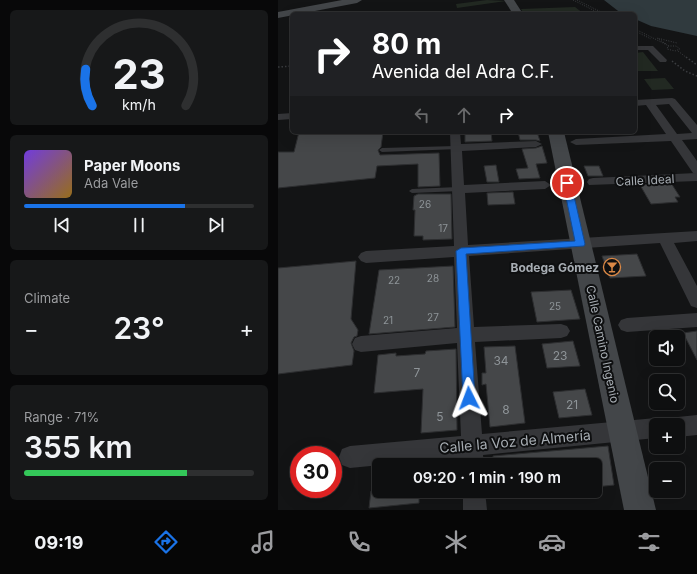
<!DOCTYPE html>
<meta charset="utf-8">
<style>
body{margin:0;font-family:Inter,sans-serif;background:#171819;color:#f1f3f6;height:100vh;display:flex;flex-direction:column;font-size:15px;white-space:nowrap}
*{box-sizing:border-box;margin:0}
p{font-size:13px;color:#9b9c9f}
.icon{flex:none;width:22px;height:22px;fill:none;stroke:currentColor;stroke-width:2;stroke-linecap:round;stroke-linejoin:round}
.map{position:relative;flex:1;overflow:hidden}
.sheet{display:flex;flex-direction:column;gap:10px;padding:10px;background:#080809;width:278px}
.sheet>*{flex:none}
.hud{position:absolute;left:12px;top:12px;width:347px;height:122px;border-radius:6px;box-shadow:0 4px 16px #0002,0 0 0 1px #2e2f30;background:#202124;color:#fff;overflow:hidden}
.fabs{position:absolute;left:371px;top:330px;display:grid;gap:8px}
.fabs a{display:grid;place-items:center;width:36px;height:36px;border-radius:6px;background:#0e0f10;box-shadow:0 4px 16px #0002,0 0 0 1px #2e2f30;font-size:20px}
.speed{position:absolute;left:12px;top:446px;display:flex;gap:8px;font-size:20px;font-weight:700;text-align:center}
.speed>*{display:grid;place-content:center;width:52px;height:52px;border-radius:50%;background:#0e0f10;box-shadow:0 4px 16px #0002,0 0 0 1px #2e2f30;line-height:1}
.speed .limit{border:6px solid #d22;background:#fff;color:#111}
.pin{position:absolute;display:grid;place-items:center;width:34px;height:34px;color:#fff;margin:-17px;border:2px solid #fff;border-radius:50%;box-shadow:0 1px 4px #0007}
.me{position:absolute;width:44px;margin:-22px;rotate:357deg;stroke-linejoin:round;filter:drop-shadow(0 0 3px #0008)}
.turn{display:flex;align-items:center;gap:14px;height:84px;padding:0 16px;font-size:18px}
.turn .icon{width:52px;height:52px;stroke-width:2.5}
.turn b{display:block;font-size:28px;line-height:34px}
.lanes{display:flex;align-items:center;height:38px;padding:0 16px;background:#0003;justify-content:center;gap:20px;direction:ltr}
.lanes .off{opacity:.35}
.big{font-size:30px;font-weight:600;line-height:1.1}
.sheet .widget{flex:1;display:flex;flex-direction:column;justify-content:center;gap:6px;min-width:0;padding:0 14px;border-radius:6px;background:#171819}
.sheet .dial{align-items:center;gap:0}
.dial svg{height:104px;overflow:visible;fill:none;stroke:#2e2f30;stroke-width:7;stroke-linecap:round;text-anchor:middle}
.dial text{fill:#f1f3f6;stroke:none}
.song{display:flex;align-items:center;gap:12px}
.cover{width:48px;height:48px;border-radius:6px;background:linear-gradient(135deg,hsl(260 70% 55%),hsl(40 70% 35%))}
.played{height:4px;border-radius:2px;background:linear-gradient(90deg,#1a73e8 70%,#2e2f30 70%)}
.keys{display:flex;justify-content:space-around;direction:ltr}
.heat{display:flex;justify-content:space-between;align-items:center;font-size:22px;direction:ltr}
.charge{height:6px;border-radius:3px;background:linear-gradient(90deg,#34c759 71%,#2e2f30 0)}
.trip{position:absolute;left:94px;top:458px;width:230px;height:40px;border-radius:6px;background:#0e0f10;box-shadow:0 4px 16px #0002,0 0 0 1px #2e2f30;font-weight:600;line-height:40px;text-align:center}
.menu{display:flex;height:64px;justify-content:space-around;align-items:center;background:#060606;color:#9b9c9f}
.menu .icon{width:28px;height:28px}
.menu .current{color:#1a73e8}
.menu b{font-size:18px;color:#f1f3f6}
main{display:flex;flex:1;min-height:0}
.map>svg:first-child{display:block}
.green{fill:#222922}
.water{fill:#303a3e}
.building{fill:#454749;stroke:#2d2e30}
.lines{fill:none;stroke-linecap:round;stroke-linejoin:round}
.path-far1{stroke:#3b3d40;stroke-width:1;stroke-dasharray:1 1.5;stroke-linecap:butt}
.path{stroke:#3b3d40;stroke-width:1.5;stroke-dasharray:1.5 2;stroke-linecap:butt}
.lane{fill:#353639;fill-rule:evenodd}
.street{fill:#353639;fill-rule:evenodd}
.secondary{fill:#434649;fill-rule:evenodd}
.route{fill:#1a73e8;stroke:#114b97}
.labels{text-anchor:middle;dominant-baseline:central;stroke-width:4;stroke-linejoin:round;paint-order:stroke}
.number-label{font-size:10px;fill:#8e9498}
.street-label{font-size:12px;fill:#a7adb3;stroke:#0e0f10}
.poi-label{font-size:12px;font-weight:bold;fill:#a7adb3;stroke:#0e0f10;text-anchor:end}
.near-number-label{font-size:12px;fill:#8e9498}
.near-street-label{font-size:14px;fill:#a7adb3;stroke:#0e0f10}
</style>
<main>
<section class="sheet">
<div class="widget dial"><svg viewBox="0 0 100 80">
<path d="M14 69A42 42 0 1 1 86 69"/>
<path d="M14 69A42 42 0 0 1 9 41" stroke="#1a73e8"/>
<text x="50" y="56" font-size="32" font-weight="700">23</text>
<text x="50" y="72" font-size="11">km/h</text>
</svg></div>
<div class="widget">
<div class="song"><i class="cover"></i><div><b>Paper Moons</b><p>Ada Vale</p></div></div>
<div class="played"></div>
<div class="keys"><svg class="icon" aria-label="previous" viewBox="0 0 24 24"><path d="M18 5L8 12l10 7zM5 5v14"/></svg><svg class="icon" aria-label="pause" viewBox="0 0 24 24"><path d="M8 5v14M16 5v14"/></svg><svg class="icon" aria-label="next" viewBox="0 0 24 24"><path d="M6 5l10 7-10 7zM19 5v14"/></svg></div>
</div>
<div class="widget"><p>Climate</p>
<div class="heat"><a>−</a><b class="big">23°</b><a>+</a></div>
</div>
<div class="widget"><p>Range · 71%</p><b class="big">355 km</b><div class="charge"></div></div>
</section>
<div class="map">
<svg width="419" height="510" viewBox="0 0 419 510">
<rect width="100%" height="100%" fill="#131415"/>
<!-- green -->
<g class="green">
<path d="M209,0l19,1 -49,7 -1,-4z"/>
<path d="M297,7l9,7h-60l-3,-5z"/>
<path d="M365,52l15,19h-23v-18z"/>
<path d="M387,78l9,11 -22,1 -8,-11z"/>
</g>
<!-- water -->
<path class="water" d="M326,0h93v36l-46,-10 -16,-7v-5h-13z"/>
<!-- building -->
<g class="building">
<path d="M21,132h84l-2,15 -3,3 2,5 59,-2 1,33 -22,1v-23l-41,2 -2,12 -97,10v-36h16z"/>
<path d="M187,132h26l1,9 -27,1z"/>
<path d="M240,132h19l3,9 -4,-1h-16z"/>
<path d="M264,146l5,17 -11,1 4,14 -21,1 -3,-10 12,-1 -6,-19 14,-1z"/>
<path d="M218,165l3,17h-12l-3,-16z"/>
<path d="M306,166h15l4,10h-15z"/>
<path d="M393,183l9,14h-5l3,5 -27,2 -11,-19z"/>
<path d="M235,192l2,12 -27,1 -1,-12z"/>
<path d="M140,194h33l1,45 -29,1v-4h-9l1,-26h-2l1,-14z"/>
<path d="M359,254l9,22 -36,2 -8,-22z"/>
<path d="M78,261l-5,58 7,11 -1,6 -3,1 -3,6 3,8 -2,14 -74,9v-106z"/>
<path d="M175,266l2,61 -86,7 10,-64z"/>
<path d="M293,290l9,29 -43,3 -6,-30z"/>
<path d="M419,331v29l-14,-27z"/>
<path d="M295,341l7,25 -33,2 -5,-24z"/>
<path d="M237,346l10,77 -35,4 -4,-43 -4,1v-12h4l-2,-26z"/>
<path d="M178,349l1,81 -36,3 2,-44 -49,4 4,-38 18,-2v3l29,-2 1,-3z"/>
<path d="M307,389l7,26 -33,3 -6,-26z"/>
<path d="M330,446l6,39 -19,2v-22h-101l-1,-9z"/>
<path d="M93,491h48v12l-50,5z"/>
</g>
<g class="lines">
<!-- path-far1 -->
<g class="path-far1">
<path d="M295,0l28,14"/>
<path d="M299,0l28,14"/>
<path d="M357,29l34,17"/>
<path d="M357,31l16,8"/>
<path d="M388,44l-9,-6 20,5"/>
<path d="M390,46h8l4,3 -5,2 -8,-2z"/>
<path d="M400,51l9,7"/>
</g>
<!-- path -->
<g class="path">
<path d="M408,57l11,8"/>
<path d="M394,61l13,10 12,5"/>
<path d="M0,67l14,-1"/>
</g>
<!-- lane -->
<g class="lane">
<path d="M178,146l3,2 -1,1 -76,3 -3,-2 3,-2z"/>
<path d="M180,187h2l1,2 -1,2 -48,2 -3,-2 3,-2z"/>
</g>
<!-- street -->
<g class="street">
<path d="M357,46h18l14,14 -1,2h-6l-12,-12h-13z"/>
<path d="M394,98l3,1 22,26v14l-15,1 15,21v20l-108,4 -2,-3 2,-3 4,-1 103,-5h-3l-22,-32 -95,4 -6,-3 6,-3 90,-5 -20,-29 -11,1v-6zM391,104l23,29 -15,1 -21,-29z"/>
<path d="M14,113v6l-14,1v-6z"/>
<path d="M172,132h10l1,12 75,-3 6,3 -6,3 -74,4 2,34 81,-4 6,4 -6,4 -80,4 3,52 229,-14v10l-23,2 23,43v22l-6,-2 -31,-63 -191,13 5,71 87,-3 6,2 3,5 -3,5 -6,2 -86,4 7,92 174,-16 7,3 2,4h-9v13l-173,17 1,10h-22v-8l-112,11 -8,-3 -3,-8 3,-8 8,-3 111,-10 -4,-93 -96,9 -6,-2 -3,-6 3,-6 6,-2 96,-8 -3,-71 -88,6 -5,-2 -3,-4 3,-4 5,-2 88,-5z"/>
<path d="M419,313v14l-70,5 -6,-2 -3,-5 3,-5 6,-2z"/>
<path d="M419,415v20l-19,2v-12h-10l3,-5 7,-3z"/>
<path d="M185,491h22l2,19h-24z"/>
</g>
<!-- secondary -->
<g class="secondary">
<path d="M64,0h20l-5,3 -79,15v-6z"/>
<path d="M226,0h10l9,14h-10z"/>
<path d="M270,132h16l92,378h-32z"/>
</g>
</g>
<!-- route -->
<path class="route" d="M286,182l7,1 14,61 -1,2 -118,8 9,144 -2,4 -4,2 -4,-2 -2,-4 -7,-147 5,-3 114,-7 -12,-58z"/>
<!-- icons -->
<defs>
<g id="bar-ring" transform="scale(0.9)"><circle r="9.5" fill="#0e0f10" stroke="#da8846" stroke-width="1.5"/><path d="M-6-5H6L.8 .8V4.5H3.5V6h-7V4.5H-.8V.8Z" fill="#da8846"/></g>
</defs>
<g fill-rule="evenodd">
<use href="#bar-ring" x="334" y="267"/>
</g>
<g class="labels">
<!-- number labels -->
<g class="number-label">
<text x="147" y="204">26</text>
<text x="165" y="228">17</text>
<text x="155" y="278">28</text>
<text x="116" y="280">22</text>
<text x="277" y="306">25</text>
<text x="155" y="317">27</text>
<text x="110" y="320">21</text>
</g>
<!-- street labels -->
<g class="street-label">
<text transform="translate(367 180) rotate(-3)">Calle Ideal</text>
<text transform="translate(325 344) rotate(78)">Calle Camino Ingenio</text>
</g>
<!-- poi labels -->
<g class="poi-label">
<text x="321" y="267">Bodega Gómez</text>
</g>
<!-- near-number labels -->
<g class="near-number-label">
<text x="282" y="355">23</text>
<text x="223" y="360">34</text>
<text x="139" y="372">7</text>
<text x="294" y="404">21</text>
<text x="228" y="409">8</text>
<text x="162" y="416">5</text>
</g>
<!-- near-street labels -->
<g class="near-street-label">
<text transform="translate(237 441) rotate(-5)">Calle la Voz de Almería</text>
</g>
</g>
</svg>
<div class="fabs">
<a><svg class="icon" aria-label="sound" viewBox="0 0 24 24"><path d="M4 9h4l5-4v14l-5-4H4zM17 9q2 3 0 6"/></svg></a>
<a><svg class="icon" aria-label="search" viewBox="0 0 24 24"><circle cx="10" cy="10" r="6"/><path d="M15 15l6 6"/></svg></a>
<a>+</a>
<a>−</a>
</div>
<div class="speed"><div class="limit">30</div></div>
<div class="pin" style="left:289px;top:183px;background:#d93025"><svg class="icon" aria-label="arrive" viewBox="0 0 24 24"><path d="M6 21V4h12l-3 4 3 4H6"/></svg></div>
<svg class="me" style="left:191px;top:398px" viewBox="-20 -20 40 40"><path d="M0-17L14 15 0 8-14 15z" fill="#1a73e8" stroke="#fff" stroke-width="4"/></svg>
<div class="trip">09:20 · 1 min · 190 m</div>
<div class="hud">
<div class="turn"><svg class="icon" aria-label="right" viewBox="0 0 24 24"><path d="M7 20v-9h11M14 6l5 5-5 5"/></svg><div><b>80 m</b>Avenida del Adra C.F.</div></div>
<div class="lanes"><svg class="icon off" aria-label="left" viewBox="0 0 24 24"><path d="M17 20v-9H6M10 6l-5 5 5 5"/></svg><svg class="icon off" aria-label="ahead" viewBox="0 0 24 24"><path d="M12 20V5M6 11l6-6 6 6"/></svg><svg class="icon" aria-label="right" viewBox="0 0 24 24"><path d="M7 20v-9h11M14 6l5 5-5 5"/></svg></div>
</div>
</div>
</main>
<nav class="menu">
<b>09:19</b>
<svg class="icon current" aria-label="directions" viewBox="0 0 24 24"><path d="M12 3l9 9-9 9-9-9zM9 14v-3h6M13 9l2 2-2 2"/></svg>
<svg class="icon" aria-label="music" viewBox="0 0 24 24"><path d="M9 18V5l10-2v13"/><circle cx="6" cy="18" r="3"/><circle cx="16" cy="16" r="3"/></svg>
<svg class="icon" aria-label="phone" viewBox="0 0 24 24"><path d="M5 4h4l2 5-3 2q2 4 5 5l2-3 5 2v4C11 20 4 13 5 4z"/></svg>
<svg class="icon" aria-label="climate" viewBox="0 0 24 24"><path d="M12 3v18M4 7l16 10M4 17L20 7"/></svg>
<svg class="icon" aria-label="car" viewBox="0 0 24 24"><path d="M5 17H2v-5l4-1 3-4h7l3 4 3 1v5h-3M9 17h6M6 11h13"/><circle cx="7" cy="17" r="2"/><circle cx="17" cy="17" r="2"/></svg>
<svg class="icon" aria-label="filters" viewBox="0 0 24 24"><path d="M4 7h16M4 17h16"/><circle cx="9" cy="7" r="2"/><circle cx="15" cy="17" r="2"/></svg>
</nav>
